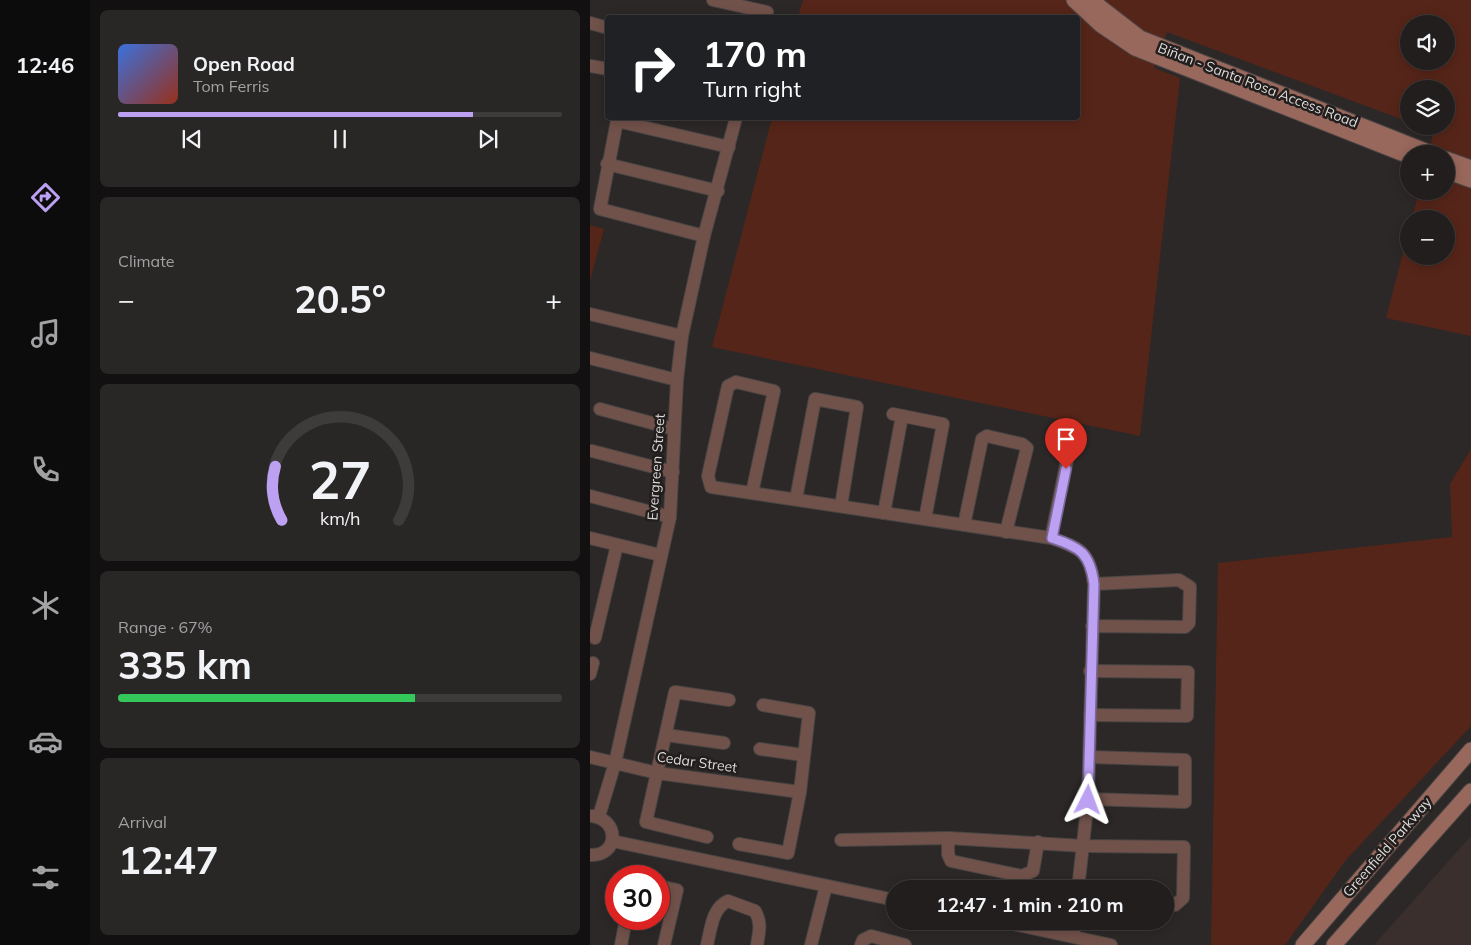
<!DOCTYPE html>
<meta charset="utf-8">
<style>
body{margin:0;font-family:Mulish,sans-serif;background:#292726;color:#f1f3f6;height:100vh;display:flex;flex-direction:column;font-size:19px;white-space:nowrap}
*{box-sizing:border-box;margin:0}
p{font-size:16px;color:#a2a2a4}
.icon{flex:none;width:28px;height:28px;fill:none;stroke:currentColor;stroke-width:2;stroke-linecap:round;stroke-linejoin:round}
.map{position:relative;flex:1;overflow:hidden}
.panel{display:flex;flex-direction:column;gap:10px;padding:10px;background:#121010;width:500px}
.panel>*{flex:none}
.banner{position:absolute;left:15px;top:15px;width:475px;height:105px;border-radius:5px;box-shadow:0 2px 12px #0003,0 0 0 1px #3e3c3b;background:#202124;color:#fff;overflow:hidden}
.fabs{position:absolute;left:810px;top:15px;display:grid;gap:10px}
.fabs a{display:grid;place-items:center;width:55px;height:55px;border-radius:50%;background:#211e1d;box-shadow:0 2px 12px #0003,0 0 0 1px #3e3c3b;font-size:25px}
.speed{position:absolute;left:15px;top:865px;display:flex;gap:10px;font-size:25px;font-weight:700;text-align:center}
.speed>*{display:grid;place-content:center;width:65px;height:65px;border-radius:50%;background:#211e1d;box-shadow:0 2px 12px #0003,0 0 0 1px #3e3c3b;line-height:1}
.speed .limit{border:8px solid #d22;background:#fff;color:#111}
.pin{position:absolute;display:grid;place-items:center;width:42px;height:42px;color:#fff;margin:-51px -21px;border-radius:50% 50% 50% 0;rotate:-45deg;box-shadow:0 0 5px #0007}
.pin .icon{rotate:45deg}
.me{position:absolute;width:55px;margin:-28px;rotate:3deg;stroke-linejoin:round;filter:drop-shadow(0 0 4px #0008)}
.turn{display:flex;align-items:center;gap:18px;height:105px;padding:0 15px;font-size:22px}
.turn .icon{width:65px;height:65px;stroke-width:2.5}
.turn b{display:block;font-size:35px;line-height:42px}
.big{font-size:38px;font-weight:700;line-height:1.1}
.panel .widget{flex:1;display:flex;flex-direction:column;justify-content:center;gap:8px;min-width:0;padding:0 18px;border-radius:8px;background:#292726}
.panel .dial{align-items:center;gap:0}
.dial svg{height:130px;overflow:visible;fill:none;stroke:#3e3c3b;stroke-width:7;stroke-linecap:round;text-anchor:middle}
.dial text{fill:#f1f3f6;stroke:none}
.song{display:flex;align-items:center;gap:15px}
.cover{width:60px;height:60px;border-radius:8px;background:linear-gradient(135deg,hsl(220 70% 55%),hsl(10 70% 35%))}
.played{height:5px;border-radius:2px;background:linear-gradient(90deg,#bca0f2 80%,#3e3c3b 80%)}
.keys{display:flex;justify-content:space-around;direction:ltr}
.heat{display:flex;justify-content:space-between;align-items:center;font-size:28px;direction:ltr}
.charge{height:8px;border-radius:4px;background:linear-gradient(90deg,#34c759 67%,#3e3c3b 0)}
.trip{position:absolute;left:296px;top:880px;width:288px;height:50px;border-radius:25px;background:#211e1d;box-shadow:0 2px 12px #0003,0 0 0 1px #3e3c3b;font-weight:700;line-height:50px;text-align:center}
main{display:flex;flex:1;min-height:0}
.menu{display:flex;flex-direction:column;width:90px;justify-content:space-around;align-items:center;background:#0d0c0c;color:#a2a2a4}
.menu .icon{width:35px;height:35px}
.menu .active{color:#bca0f2}
.menu b{font-size:22px;color:#f1f3f6}
.map>svg:first-child{display:block}
.built{fill:#3a2f2c}
.green{fill:#562519;fill-rule:evenodd}
.lines{fill:none;stroke-linecap:round;stroke-linejoin:round}
.street-casing{stroke:#494544;stroke-width:14}
.secondary-casing{stroke:#494544;stroke-width:17}
.street{stroke:#71524a;stroke-width:12}
.secondary{stroke:#99685c;stroke-width:15}
.route-casing{stroke:#7a689d;stroke-width:12}
.route{stroke:#bca0f2;stroke-width:9}
.labels{text-anchor:middle;dominant-baseline:central;stroke-width:5;stroke-linejoin:round;paint-order:stroke}
.street-label{font-size:14px;fill:#dfdcdc;stroke:#221e1d}
</style>
<main>
<nav class="menu">
<b>12:46</b>
<svg class="icon active" aria-label="directions" viewBox="0 0 24 24"><path d="M12 3l9 9-9 9-9-9zM9 14v-3h6M13 9l2 2-2 2"/></svg>
<svg class="icon" aria-label="music" viewBox="0 0 24 24"><path d="M9 18V5l10-2v13"/><circle cx="6" cy="18" r="3"/><circle cx="16" cy="16" r="3"/></svg>
<svg class="icon" aria-label="phone" viewBox="0 0 24 24"><path d="M5 4h4l2 5-3 2q2 4 5 5l2-3 5 2v4C11 20 4 13 5 4z"/></svg>
<svg class="icon" aria-label="climate" viewBox="0 0 24 24"><path d="M12 3v18M4 7l16 10M4 17L20 7"/></svg>
<svg class="icon" aria-label="car" viewBox="0 0 24 24"><path d="M5 17H2v-5l4-1 3-4h7l3 4 3 1v5h-3M9 17h6M6 11h13"/><circle cx="7" cy="17" r="2"/><circle cx="17" cy="17" r="2"/></svg>
<svg class="icon" aria-label="filters" viewBox="0 0 24 24"><path d="M4 7h16M4 17h16"/><circle cx="9" cy="7" r="2"/><circle cx="15" cy="17" r="2"/></svg>
</nav>
<section class="panel">
<div class="widget">
<div class="song"><i class="cover"></i><div><b>Open Road</b><p>Tom Ferris</p></div></div>
<div class="played"></div>
<div class="keys"><svg class="icon" aria-label="previous" viewBox="0 0 24 24"><path d="M18 5L8 12l10 7zM5 5v14"/></svg><svg class="icon" aria-label="pause" viewBox="0 0 24 24"><path d="M8 5v14M16 5v14"/></svg><svg class="icon" aria-label="next" viewBox="0 0 24 24"><path d="M6 5l10 7-10 7zM19 5v14"/></svg></div>
</div>
<div class="widget"><p>Climate</p>
<div class="heat"><a>−</a><b class="big">20.5°</b><a>+</a></div>
</div>
<div class="widget dial"><svg viewBox="0 0 100 80">
<path d="M14 69A42 42 0 1 1 86 69"/>
<path d="M14 69A42 42 0 0 1 10 36" stroke="#bca0f2"/>
<text x="50" y="56" font-size="32" font-weight="700">27</text>
<text x="50" y="72" font-size="11">km/h</text>
</svg></div>
<div class="widget"><p>Range · 67%</p><b class="big">335 km</b><div class="charge"></div></div>
<div class="widget"><p>Arrival</p><b class="big">12:47</b></div>
</section>
<div class="map">
<svg width="881" height="945" viewBox="0 0 881 945">
<rect width="100%" height="100%" fill="#2c2827"/>
<!-- built -->
<path class="built" d="M881,836v109h-97z"/>
<!-- green -->
<g class="green">
<path d="M213,0h668v336l-85,-18 23,-88v26h37v-37h-34l7,-28h27v-37h-18l6,-23 -14,-5h26v-37h-37v33l-242,-90 -13,36 26,10 -40,358 -428,-89 60,-229h306v-100l-280,-1zM819,24h37v37h-37z"/>
<path d="M0,225l14,4 -14,52z"/>
<path d="M881,449v277l-125,134 -61,85h-74l7,-382 234,-26 -2,-53z"/>
</g>
<g class="lines">
<!-- street casing -->
<g class="street-casing">
<g id="street">
<path d="M123,0l54,12"/>
<path d="M0,23l18,5"/>
<path d="M0,66l18,3"/>
<path d="M17,164l111,27"/>
<path d="M114,236l-104,-27 17,-88 112,26"/>
<path d="M0,314l92,22"/>
<path d="M0,358l87,22"/>
<path d="M10,409l74,20"/>
<path d="M303,414l50,10 -18,95"/>
<path d="M2,451l81,21"/>
<path d="M162,493l22,-102 -38,-9 -8,4 -20,90 3,11 340,51c29,10 39,14 43,46"/>
<path d="M0,496l80,21"/>
<path d="M206,499l19,-100 42,8 -16,99"/>
<path d="M294,513l18,-97"/>
<path d="M374,525l18,-86 5,-3 35,8 5,4 -21,84"/>
<path d="M0,538l70,17"/>
<path d="M461,538l18,-87"/>
<path d="M5,638l22,-93"/>
<path d="M0,674l3,-11"/>
<path d="M500,715l97,1 1,-44 -98,-1"/>
<path d="M76,735l58,8"/>
<path d="M170,749l43,6"/>
<path d="M0,757l67,16 143,19"/>
<path d="M498,799l97,3v-42l-95,-3"/>
<path d="M9,816l16,-53 55,-246 7,-137 5,-44 22,-100 32,-118"/>
<path d="M117,837l-61,-15 29,-130 54,8"/>
<path d="M358,838v16l3,7 71,15 11,-5 5,-29"/>
<path d="M251,840l107,-2 136,8 100,1 -1,51 -8,7 -10,-2"/>
<path d="M22,841l283,59"/>
<path d="M149,844l49,9 12,-61 9,-79 -46,-8"/>
<path d="M0,855c28,2 31,-35 2,-39"/>
<path d="M69,886l18,4 -13,55"/>
<path d="M489,886l12,3"/>
<path d="M488,889l10,-90 6,-215 85,-4 11,7 -1,36 -4,4 -93,-1"/>
<path d="M409,921l112,24"/>
<path d="M483,936l2,-15"/>
<path d="M31,945l5,-26"/>
<path d="M117,945c4,-16 5,-37 21,-44l27,10c7,12 4,21 2,34"/>
<path d="M221,945l15,-59"/>
<path d="M271,945l2,-5 8,-4 34,9"/>
</g>
</g>
<!-- secondary casing -->
<g class="secondary-casing">
<g id="secondary">
<path d="M484,0l27,25 34,23 274,108"/>
<path d="M501,0l49,38 293,116"/>
<path d="M856,159l25,9"/>
<path d="M856,171l25,9"/>
<path d="M713,945l168,-195"/>
<path d="M744,945l137,-154"/>
</g>
</g>
<!-- street -->
<use href="#street" class="street"/>
<!-- secondary -->
<use href="#secondary" class="secondary"/>
</g>
<g class="lines">
<!-- route casing -->
<g class="route-casing">
<path id="route" d="M476,469l-14,69c28,9 38,15 42,46l-6,216"/>
</g>
<!-- route -->
<use href="#route" class="route"/>
</g>
<g class="labels">
<!-- street labels -->
<g class="street-label">
<text transform="translate(668 85) rotate(21)">Biñan - Santa Rosa Access Road</text>
<text transform="translate(66 467) rotate(-86)">Evergreen Street</text>
<text transform="translate(107 762) rotate(8)">Cedar Street</text>
<text transform="translate(797 847) rotate(-49)">Greenfield Parkway</text>
</g>
</g>
</svg>
<div class="fabs">
<a><svg class="icon" aria-label="sound" viewBox="0 0 24 24"><path d="M4 9h4l5-4v14l-5-4H4zM17 9q2 3 0 6"/></svg></a>
<a><svg class="icon" aria-label="layers" viewBox="0 0 24 24"><path d="M12 4l9 5-9 5-9-5zM3 14l9 5 9-5"/></svg></a>
<a>+</a>
<a>−</a>
</div>
<div class="speed"><div class="limit">30</div></div>
<div class="pin" style="left:476px;top:469px;background:#d93025"><svg class="icon" aria-label="arrive" viewBox="0 0 24 24"><path d="M6 21V4h12l-3 4 3 4H6"/></svg></div>
<svg class="me" style="left:498px;top:800px" viewBox="-20 -20 40 40"><path d="M0-17L14 15 0 8-14 15z" fill="#bca0f2" stroke="#fff" stroke-width="4"/></svg>
<div class="trip">12:47 · 1 min · 210 m</div>
<div class="banner">
<div class="turn"><svg class="icon" aria-label="right" viewBox="0 0 24 24"><path d="M7 20v-9h11M14 6l5 5-5 5"/></svg><div><b>170 m</b>Turn right</div></div>
</div>
</div>
</main>
